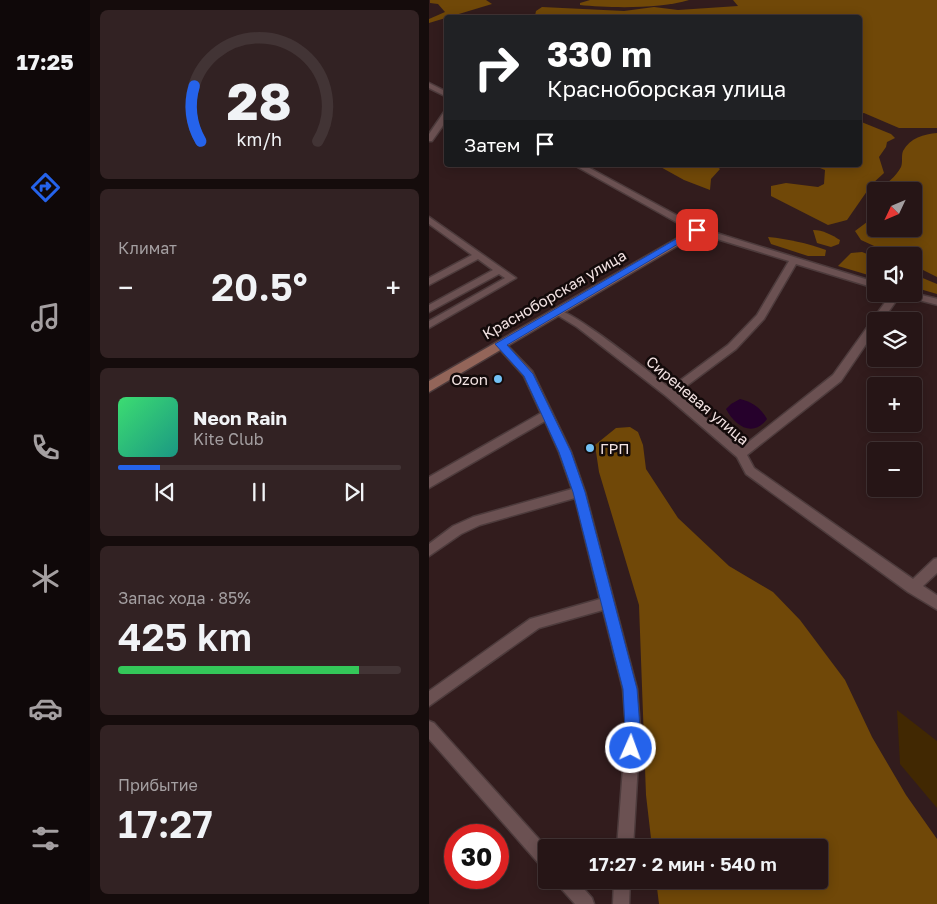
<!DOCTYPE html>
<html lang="ru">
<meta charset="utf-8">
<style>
body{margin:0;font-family:"Golos Text",sans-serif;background:#322223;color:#f1f3f6;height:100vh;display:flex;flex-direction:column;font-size:19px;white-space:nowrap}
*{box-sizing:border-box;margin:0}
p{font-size:16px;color:#a49fa1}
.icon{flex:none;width:28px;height:28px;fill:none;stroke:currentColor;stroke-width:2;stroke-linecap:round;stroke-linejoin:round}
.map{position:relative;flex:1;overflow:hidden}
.sheet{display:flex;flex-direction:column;gap:10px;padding:10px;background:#150c0c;width:339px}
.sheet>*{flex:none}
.guide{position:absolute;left:15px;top:15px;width:418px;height:152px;border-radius:5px;box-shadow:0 2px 12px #0003,0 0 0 1px #423435;background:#202124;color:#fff;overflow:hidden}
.needle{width:32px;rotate:226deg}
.controls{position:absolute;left:438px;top:182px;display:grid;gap:10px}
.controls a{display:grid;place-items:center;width:55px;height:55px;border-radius:5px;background:#261516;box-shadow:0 2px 12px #0003,0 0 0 1px #423435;font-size:25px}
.speed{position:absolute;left:15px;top:824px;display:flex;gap:10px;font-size:25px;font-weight:700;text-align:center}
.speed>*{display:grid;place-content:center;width:65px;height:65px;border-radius:50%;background:#261516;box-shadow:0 2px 12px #0003,0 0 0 1px #423435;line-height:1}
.speed .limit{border:8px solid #d22;background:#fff;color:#111}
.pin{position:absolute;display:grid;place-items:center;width:42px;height:42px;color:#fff;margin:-21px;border-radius:10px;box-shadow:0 2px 8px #0006}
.me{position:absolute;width:55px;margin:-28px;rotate:2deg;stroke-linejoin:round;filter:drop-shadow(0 0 4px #0008)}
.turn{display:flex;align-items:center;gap:18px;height:105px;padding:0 20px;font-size:22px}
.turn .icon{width:65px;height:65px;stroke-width:2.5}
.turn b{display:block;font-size:35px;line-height:42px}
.then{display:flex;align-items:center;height:48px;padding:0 20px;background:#0003;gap:10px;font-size:19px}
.big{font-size:38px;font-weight:600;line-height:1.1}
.sheet .widget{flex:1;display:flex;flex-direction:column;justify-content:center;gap:8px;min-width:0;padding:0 18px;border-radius:8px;background:#322223}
.sheet .dial{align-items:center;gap:0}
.dial svg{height:130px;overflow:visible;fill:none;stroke:#423435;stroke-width:7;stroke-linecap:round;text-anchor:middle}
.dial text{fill:#f1f3f6;stroke:none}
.song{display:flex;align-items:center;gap:15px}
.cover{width:60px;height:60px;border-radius:8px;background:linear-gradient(135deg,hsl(140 70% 55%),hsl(170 70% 35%))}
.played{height:5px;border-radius:2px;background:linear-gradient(90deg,#2563eb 15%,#423435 15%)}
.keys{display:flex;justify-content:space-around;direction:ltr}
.heat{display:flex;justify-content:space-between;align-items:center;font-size:28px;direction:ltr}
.charge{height:8px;border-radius:4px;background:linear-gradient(90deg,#34c759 85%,#423435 0)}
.trip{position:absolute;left:109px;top:839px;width:290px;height:50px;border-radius:5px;background:#261516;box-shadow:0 2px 12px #0003,0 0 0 1px #423435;font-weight:600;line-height:50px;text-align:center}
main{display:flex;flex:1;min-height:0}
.tab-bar{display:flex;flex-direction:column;width:90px;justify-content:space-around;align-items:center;background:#0f0809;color:#a49fa1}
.tab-bar .icon{width:35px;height:35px}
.tab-bar .on{color:#2563eb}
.tab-bar b{font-size:22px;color:#f1f3f6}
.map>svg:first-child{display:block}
.green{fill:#412802}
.forest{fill:#704808}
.water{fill:#26012c}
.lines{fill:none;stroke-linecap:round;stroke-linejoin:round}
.street-casing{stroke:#4d3b3c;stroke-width:3}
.secondary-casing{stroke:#4d3b3c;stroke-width:3}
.street{fill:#6b5152;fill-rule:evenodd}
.secondary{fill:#936559;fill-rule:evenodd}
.route{fill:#2563eb;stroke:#184099}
.poi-dot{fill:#73c1f5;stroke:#130a0a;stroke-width:2}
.labels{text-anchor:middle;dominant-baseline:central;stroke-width:5;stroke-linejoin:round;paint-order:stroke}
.street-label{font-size:15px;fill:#f2e2e2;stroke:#130a0a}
.poi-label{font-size:15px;fill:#f2e2e2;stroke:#130a0a;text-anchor:end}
</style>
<main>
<nav class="tab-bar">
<b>17:25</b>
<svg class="icon on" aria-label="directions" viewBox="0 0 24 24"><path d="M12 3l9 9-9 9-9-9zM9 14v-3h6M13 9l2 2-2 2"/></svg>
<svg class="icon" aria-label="music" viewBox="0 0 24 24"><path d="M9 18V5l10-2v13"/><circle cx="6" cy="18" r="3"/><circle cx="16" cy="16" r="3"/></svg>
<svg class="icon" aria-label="phone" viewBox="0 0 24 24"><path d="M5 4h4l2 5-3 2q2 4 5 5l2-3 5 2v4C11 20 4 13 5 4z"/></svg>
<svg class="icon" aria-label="climate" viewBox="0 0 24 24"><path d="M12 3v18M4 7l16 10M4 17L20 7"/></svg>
<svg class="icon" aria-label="car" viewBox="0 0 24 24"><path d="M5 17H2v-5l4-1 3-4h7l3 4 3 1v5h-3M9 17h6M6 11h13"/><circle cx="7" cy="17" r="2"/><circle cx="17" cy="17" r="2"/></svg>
<svg class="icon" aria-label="filters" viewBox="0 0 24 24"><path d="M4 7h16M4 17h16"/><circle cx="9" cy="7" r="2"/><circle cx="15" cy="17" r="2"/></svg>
</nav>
<section class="sheet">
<div class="widget dial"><svg viewBox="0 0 100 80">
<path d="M14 69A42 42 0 1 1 86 69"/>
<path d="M14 69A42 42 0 0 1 10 35" stroke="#2563eb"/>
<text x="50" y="56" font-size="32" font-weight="700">28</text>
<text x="50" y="72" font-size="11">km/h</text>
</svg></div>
<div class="widget"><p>Климат</p>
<div class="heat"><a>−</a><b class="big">20.5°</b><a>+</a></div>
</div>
<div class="widget">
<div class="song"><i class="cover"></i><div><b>Neon Rain</b><p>Kite Club</p></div></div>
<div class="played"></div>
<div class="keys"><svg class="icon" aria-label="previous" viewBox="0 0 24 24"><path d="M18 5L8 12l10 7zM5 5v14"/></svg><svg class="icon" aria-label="pause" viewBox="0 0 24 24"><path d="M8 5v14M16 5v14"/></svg><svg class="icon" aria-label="next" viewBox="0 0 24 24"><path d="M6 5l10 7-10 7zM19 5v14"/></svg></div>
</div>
<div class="widget"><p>Запас хода · 85%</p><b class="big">425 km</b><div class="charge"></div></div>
<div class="widget"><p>Прибытие</p><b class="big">17:27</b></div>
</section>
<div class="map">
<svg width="509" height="904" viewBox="0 0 509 904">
<rect width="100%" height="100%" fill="#321c1d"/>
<!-- green -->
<path class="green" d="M468,710l40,31v67l-37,-44z"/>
<!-- forest -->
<g class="forest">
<path d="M1,0h56l6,4 -63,19v-4l16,-7 -7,-8 -8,-1z"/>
<path d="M161,0h99c-27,9 -81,8 -109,5v-2z"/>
<path d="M304,0h204v128h-38l-35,-15 -5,1v-96l-324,-2 1,-5 6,-4 82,4 30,-4 24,3 60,-4z"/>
<path d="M430,121l32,13 4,4 -8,4 -1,5 -7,10 5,16 -12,11 -25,36 -19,5 -57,-29v-10l15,-3 32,4 6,-3 1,-14 -10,-4 -31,-1h75z"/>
<path d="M508,133h1l-1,144 -24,-12v-9h-17l-35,-16 -6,-9 20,-15v13h38v-38h-34c7,-8 17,-14 22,-24 2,-5 0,-11 2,-16 7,-13 21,-17 34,-18z"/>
<path d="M228,165h58l5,4 -9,10 -1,11 -26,-10z"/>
<path d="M384,230c10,0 19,5 27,10l-1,4 -8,3 -14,-4z"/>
<path d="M339,237c21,2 38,6 58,13l-1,6h-17l-37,-12z"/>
<path d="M433,252l13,5v20l-37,-11 13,-13z"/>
<path d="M484,274l24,10v10l-24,-7z"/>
<path d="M201,427l8,5 5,13 3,24 32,49 51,48 44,26 27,28 45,60 27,57 34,58 31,44v65h-278l-3,-24h163v-32l-167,-1 -6,-52 -7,-190 -40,-133 -4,-27 21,-17z"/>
</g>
<!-- water -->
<path class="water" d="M311,399c12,3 21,9 27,20 -14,19 -32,7 -41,-10l5,-5z"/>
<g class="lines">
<!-- street casing -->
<g class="street-casing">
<g id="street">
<path d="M0,83l18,9v5l-18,-9z"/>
<path d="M15,112h3v8l-15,21h-3v-7z"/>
<path d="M145,165h10l116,63 175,54v6l-79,-24 -32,55 -28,30 -59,44 64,55 92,-73 58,-81h10l-19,27h-7v10l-34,50 -94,74 7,13 159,111 21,-20 4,-1v14l-15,14 15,10v14l-30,-18 -162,-118 -9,-17 -71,-61 -89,-69 -23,-14v-4c14,-3 99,66 116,79l58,-43 29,-30 32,-54 -95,-29z"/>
<path d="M0,217l87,61 -87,50v-7l76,-43 -6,-4 -70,38v-7l64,-35 -15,-11 -49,26v-7l43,-23 -43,-31z"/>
<path d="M484,293l25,6v6l-35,-9 -2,-2z"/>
<path d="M71,341l4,1 28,29 39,81 14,40 52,197 3,39 -7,120h-16l9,-120 -3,-39 -20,-79 -64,18 -110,78v-15l101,-72 70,-20 -25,-101 -95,27 -19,9 -32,22v-12l24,-18 20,-9 99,-28 -13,-37 -14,-31 -116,67v-11l112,-64 -17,-37 -29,-32z"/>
<path d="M0,721l5,2 113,125v20l-6,-2 -112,-127z"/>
<path d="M128,880h19l16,18 2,6h-19l-16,-18z"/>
<path d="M185,880h16l-1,24h-16z"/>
</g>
</g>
<!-- secondary casing -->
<g class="secondary-casing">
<path id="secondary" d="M268,227l6,3 -2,2 -272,160v-11z"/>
</g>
<!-- street -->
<use href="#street" class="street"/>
<!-- secondary -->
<use href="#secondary" class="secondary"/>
</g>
<!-- route -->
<path class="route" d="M268,227l3,1v3l-193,114 26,29 38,78 14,40 52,197 3,39 -3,25 -6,2 -5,-2 -2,-5 1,-20 -2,-39 -50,-197 -14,-40 -35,-76 -29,-32z"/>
<!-- markers -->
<g class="poi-dot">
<circle cx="69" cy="379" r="5"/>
<circle cx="161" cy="448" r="5"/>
</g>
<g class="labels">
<!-- street labels -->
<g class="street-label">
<text transform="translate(125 294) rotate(-30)">Красноборская улица</text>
<text transform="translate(269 400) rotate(40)">Сиреневая улица</text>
</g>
<!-- poi labels -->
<g class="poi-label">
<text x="59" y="379">Ozon</text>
<text x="171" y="448" text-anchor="start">ГРП</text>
</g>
</g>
</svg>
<div class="controls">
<a><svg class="needle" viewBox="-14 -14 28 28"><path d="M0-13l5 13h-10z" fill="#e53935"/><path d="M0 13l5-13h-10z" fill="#a49fa1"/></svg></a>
<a><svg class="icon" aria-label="sound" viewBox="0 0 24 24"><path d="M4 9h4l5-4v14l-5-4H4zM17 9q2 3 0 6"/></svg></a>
<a><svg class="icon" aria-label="layers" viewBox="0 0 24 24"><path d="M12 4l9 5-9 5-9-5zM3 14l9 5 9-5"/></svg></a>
<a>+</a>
<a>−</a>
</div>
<div class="speed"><div class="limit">30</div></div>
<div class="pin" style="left:268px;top:230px;background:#d93025"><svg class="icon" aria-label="arrive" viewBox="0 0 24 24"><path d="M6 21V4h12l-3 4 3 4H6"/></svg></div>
<svg class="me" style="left:202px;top:748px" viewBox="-20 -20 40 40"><circle r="17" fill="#2563eb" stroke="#fff" stroke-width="3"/><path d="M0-11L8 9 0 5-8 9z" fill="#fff"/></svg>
<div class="trip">17:27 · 2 мин · 540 m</div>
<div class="guide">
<div class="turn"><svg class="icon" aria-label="right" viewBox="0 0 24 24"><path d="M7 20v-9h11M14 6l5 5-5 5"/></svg><div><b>330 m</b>Красноборская улица</div></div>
<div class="then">Затем<svg class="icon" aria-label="arrive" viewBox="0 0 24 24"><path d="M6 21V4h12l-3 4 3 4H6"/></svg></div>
</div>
</div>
</main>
